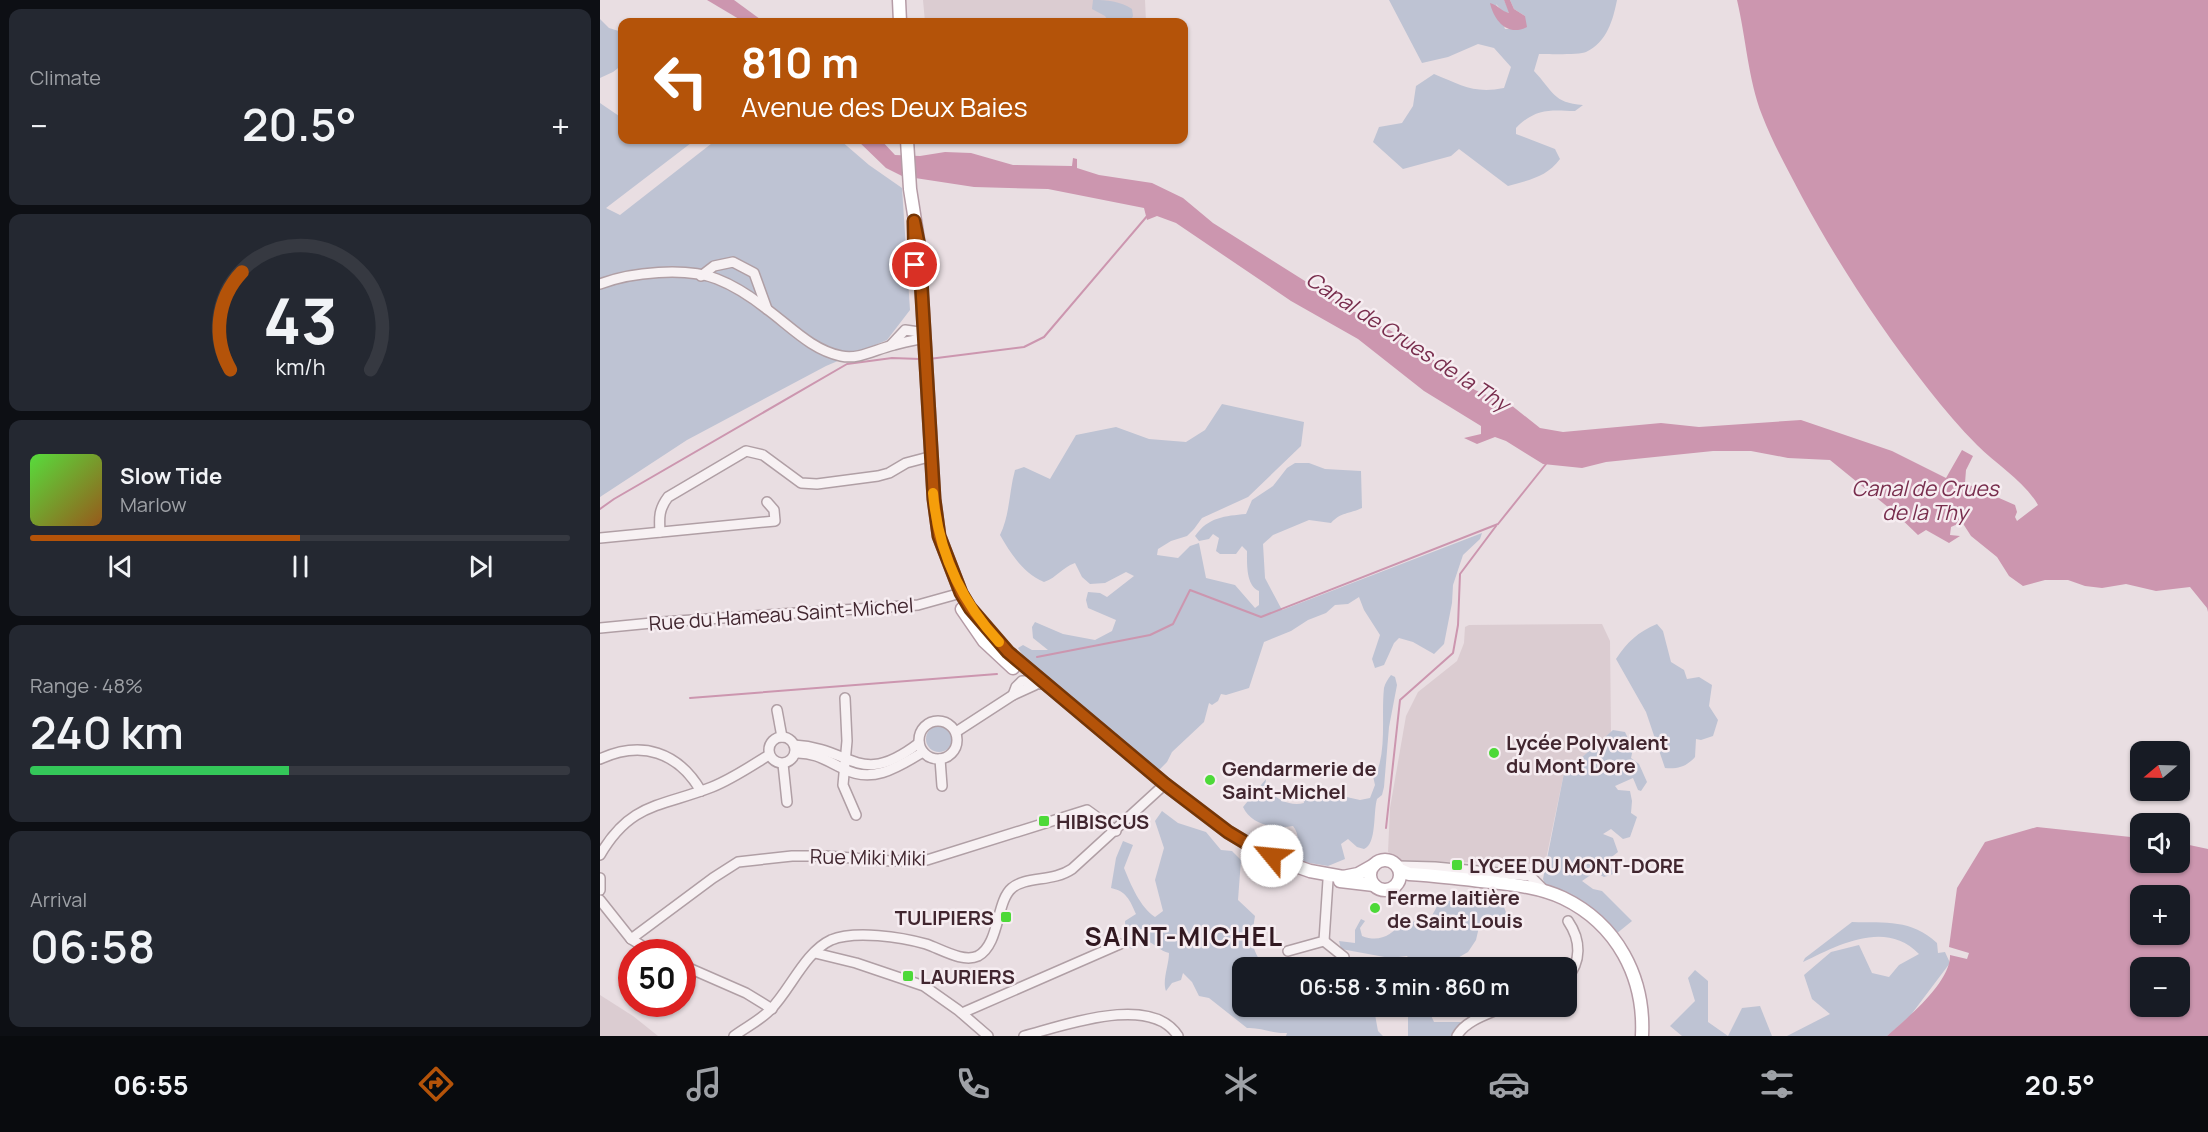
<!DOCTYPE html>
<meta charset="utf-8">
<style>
body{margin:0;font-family:Manrope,sans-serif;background:#242831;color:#f1f3f6;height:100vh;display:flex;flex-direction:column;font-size:22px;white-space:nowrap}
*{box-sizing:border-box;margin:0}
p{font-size:20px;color:#9ea1a6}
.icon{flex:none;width:33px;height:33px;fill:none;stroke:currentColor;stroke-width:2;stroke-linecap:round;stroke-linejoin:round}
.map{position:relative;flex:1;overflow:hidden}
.details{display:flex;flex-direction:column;gap:9px;padding:9px;background:#0d0f14;width:600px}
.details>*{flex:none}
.top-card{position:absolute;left:18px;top:18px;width:570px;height:126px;border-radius:12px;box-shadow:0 2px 4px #0004;background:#b45309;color:#fff;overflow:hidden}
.needle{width:39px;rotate:251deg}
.fabs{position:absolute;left:1530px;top:741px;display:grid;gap:12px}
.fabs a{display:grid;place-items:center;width:60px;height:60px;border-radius:12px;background:#171b24;box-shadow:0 2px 4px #0004;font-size:30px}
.speed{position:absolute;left:18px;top:939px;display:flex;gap:12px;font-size:30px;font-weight:700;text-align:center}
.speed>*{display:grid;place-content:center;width:78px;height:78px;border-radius:50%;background:#171b24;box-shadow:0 2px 4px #0004;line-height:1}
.speed .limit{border:9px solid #d22;background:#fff;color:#111}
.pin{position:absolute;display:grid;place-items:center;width:51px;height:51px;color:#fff;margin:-26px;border:3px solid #fff;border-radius:50%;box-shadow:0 2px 6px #0007}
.me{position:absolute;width:66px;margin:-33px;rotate:298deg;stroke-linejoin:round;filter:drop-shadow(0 0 4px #0008)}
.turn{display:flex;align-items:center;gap:21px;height:126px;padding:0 24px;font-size:27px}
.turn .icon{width:78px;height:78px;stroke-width:2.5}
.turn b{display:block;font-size:42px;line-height:51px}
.big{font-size:45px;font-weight:600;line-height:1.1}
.details .card{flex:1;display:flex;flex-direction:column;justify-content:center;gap:9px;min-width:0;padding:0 21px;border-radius:12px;background:#242831}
.details .dial{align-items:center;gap:0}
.dial svg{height:156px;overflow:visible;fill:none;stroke:#363941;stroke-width:7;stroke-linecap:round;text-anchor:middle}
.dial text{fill:#f1f3f6;stroke:none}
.song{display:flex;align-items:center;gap:18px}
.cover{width:72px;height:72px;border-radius:9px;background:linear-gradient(135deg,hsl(110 70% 55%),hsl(30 70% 35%))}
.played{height:6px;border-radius:3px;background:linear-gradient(90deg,#b45309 50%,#363941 50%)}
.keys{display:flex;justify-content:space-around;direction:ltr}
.heat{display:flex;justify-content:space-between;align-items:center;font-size:33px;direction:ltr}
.charge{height:9px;border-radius:4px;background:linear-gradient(90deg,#34c759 48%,#363941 0)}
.trip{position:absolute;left:632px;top:957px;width:345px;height:60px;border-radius:12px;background:#171b24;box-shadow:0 2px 4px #0004;font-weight:600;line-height:60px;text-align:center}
.tabs{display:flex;height:96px;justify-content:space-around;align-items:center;background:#090b0e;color:#9ea1a6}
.tabs .icon{width:42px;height:42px}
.tabs .active{color:#b45309}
.tabs b{font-size:27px;color:#f1f3f6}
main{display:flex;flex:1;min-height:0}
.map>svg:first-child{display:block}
.built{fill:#dbccd1}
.green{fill:#bec3d3}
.water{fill:#cc96af;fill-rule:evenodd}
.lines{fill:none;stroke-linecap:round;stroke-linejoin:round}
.stream{stroke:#cc96af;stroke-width:2}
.minor-casing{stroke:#b09fa5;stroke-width:12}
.major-casing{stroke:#b59ca6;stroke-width:15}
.minor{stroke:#f7f1f3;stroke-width:9}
.major{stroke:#fff;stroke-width:12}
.route-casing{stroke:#753606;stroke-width:15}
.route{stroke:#b45309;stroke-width:10}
.slow{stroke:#f59e0b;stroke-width:10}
.poi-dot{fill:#4dd938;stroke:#f6edf1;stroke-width:2}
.labels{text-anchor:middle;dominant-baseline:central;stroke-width:5;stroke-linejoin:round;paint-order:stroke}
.street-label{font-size:20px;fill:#41262f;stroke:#f6edf1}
.poi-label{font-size:20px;font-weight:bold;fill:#41262f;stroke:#f6edf1;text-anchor:start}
.water-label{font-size:21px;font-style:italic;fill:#782d4d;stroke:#f6edf1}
.district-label{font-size:26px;font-weight:bold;letter-spacing:1.5px;fill:#311820;stroke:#f6edf1}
</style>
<main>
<section class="details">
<div class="card"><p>Climate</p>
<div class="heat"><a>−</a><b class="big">20.5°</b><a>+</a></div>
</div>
<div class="card dial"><svg viewBox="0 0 100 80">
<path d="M14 69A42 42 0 1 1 86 69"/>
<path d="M14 69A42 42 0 0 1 20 19" stroke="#b45309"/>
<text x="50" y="56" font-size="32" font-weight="700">43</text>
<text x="50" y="72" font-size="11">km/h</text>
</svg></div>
<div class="card">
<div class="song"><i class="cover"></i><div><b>Slow Tide</b><p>Marlow</p></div></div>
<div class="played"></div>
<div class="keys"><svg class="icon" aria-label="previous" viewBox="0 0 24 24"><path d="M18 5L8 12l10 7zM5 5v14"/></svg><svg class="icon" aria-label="pause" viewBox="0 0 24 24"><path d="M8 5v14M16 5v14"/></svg><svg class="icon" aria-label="next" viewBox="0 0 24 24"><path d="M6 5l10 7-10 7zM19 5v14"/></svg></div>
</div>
<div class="card"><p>Range · 48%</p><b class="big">240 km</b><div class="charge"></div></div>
<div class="card"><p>Arrival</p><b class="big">06:58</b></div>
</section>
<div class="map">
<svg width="1608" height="1036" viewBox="0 0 1608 1036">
<rect width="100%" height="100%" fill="#e9dee2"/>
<!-- built -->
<g class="built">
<path d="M323,0h222l1,22h-221z"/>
<path d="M1002,624l8,17 1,91 -47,41 -19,91 -143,-3 -14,-9 2,-44 16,-92 12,-24 39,-31 7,-18 1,-16 4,-2z"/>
<path d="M0,995l33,21 25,20h-58z"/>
</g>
<!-- green -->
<g class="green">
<path d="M493,0c14,0 27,1 39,9l1,7 -3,6h-21l-4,-6 -13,-7z"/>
<path d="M789,0h115l6,13 -7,-1 -7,-8 9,25h6l14,-13 -11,-7 -4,-9h107c-4,20 -10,42 -31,52 -5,3 -38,2 -47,2l-5,17c19,20 19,32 49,34l-8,6c-26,-1 -39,-3 -59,17v6l39,15 5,10c-13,18 -31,21 -52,27l-49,-37 -8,7 -48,13 -30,-27 6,-15 23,-4 11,-17 3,-20 18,-12c27,11 40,20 70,14l7,-21 -17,-19 -16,-4 -30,13 -26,6z"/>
<path d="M0,19l9,9 13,4v33l-9,7 -13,6z"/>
<path d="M0,103l22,15v22h73l-89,68 14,7 96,-75h124l29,25 33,23 8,122 -23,30 -61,26 -139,74 -87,57z"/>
<path d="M622,404l82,18 -3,24 -53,51 -46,21 -8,11 -7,7 -16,5 -13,8 -1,6 21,3 12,-12 9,-3 7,35 29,7 20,23 4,-3v-14c-13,-5 -12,-27 -12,-40l-5,-5 -6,8h-16l-4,-3 3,-13 -6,-4 -4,5 -10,2 -4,-5c13,-19 30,-20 51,-22l6,-14 21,-14 14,-18 8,-5h14l16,6 36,2 1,37c-13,6 -21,4 -31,15l-22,-3 -36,15 -10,9 2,34 17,32 200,-77 -2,6 -17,16 -10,30 -1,18 -8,41 -10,10 -21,-12 -14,-4 -5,5 -10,22 -9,3 -3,-9 8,-24 -16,-25 -5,-13 -11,7 -13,1 -9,8 -18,7 -17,11 -27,11 -15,46 -23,7 -5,-1 -3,7 -6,4 -3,-2 -5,19 -32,30 -5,10 -10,10 -127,-106 -12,-18 5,-3 9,5h16l-15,-12 -1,-11 3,-5 28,12 32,6 17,-9 4,-11 -28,-12 -2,-8 2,-8 12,1 7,4 27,-21 -8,-4 -21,11 -15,1 -8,-7 -7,-14c-14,5 -17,14 -31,19 -21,-9 -33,-28 -44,-47 10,-20 9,-44 15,-65l9,-3 26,12 26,-44 40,-8 33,12 37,3 19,-12z"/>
<path d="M1057,624l6,7 8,31 13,8 3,9 12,-2 13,8 -3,21 9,14 -5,16 -12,4 -5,-1 -1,18c-9,10 -17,12 -30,11l-19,-56 -30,-53c11,-17 22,-27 41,-35z"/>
<path d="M791,675l4,2 2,8 -8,42 -5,60 -2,8 -5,4c-4,13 0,45 -13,50l-7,-2 -9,-8 -7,5 4,15 -17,7 -36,-6c4,-11 10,-23 1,-34 -18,3 -42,-1 -50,-19l23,-28 -1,7c8,12 24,21 39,17l-2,-9h11l2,3v-7l45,10 10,-2 5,-13 -2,-9 3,-1c11,-28 5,-58 8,-87 1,-5 4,-9 7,-13z"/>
<circle cx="339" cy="739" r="13"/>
<path d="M1013,730l12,2 8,17 -2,9 8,6 8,18 -6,9 -3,-1 -5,-12 -18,8 3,4 12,1 2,10 -1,12 6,4 -7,20 -7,2 -12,-10 -8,5 10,4 5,14 -9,7 4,15 -9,3 -9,-5 -13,9 11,8 9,2 30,30 -16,13 -40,-37 -30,-10 -3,-8 21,-106z"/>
<path d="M562,811l16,12 28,9 15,18 11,1 9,9 -3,40 17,16c-4,25 -5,30 9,51l-22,1v38l105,1 6,6 21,-4 4,22 5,5h-97l1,-3c-15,1 -26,-6 -40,-5l-38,-30 -10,-2 -7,-14 -9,-9 -2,7 -9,3 -6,8c-4,-11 3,-26 3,-38 -9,-2 -14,-9 -22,-12l-3,-13 -5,2 -1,9 -6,10 -6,-3 -1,-25 11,-7c-6,-14 -10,-23 -25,-26l5,-30 7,-17 10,4 -9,23c7,17 16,39 31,49l8,-6 -8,-31 9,-32 -9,-27z"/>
<path d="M901,900c5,11 8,18 4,29l-26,-2 -3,13 -8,12 -26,15h-27l-8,-11 -17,2 -49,-9 -2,-8 16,2v-13l6,-11 4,2 -5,7 2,8c18,7 29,-1 41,-14l26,-1 11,-20z"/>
<path d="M1252,922c34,1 59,-3 85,21l1,10 7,-1 5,11 -40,53 -23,20h-100l43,-22 -18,-15 -8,-24 27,-23 28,-7 13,28 17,4 10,-12 20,-11c-33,-35 -81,-9 -116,8l2,-4z"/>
<path d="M1095,970l13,11v41l20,14 14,-28 18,-2 12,30h-90l-12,-10 25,-25 -7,-23z"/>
<path d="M812,1007h15l7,15h26l1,1 -10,13h-43v-23z"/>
</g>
<!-- water -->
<g class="water">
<path d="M107,0h27l30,22h-20z"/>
<path d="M904,0h6l4,9 11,7 2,11c-19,10 -33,-6 -37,-24 8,2 11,8 19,10z"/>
<path d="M1137,0h471v612l-1,-4 -17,-21 -34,4 -30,-7 -24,4 -17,-2 -17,-6h-23l-22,6 -14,-10 -12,-19 -26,-21 -9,-14 -11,5 -1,8 10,1 -11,7 -23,-13 -8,5 -24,-23 -64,-52 -42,-2 -37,-7h-38l-107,11 -24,6 -39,-4 -37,-23 -11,-4 -18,7 -13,-6 17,-4v-8l-57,-35 -66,-52 -67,-38 -115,-78 -19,-7 -10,4 -3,-12 -96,-19 -74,-2 -72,-11 -16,-8 -29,-28h24l14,15 25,1 25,-4 26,1 42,12 59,1 1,-8 4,1v9l22,7 53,8 31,15 30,25 138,87 67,35 19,18 38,27 36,15 29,23 23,4 98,-9 38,4 102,-7 91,31 54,27 16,-28 11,6 -7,14 -1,13 50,22 2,7 -2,5 2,4 21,-16c-14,-24 -41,-40 -61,-60 -17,-17 -33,-36 -48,-55 -48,-61 -90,-125 -127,-193 -14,-27 -29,-53 -40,-82 -14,-36 -16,-77 -25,-115z"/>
<path d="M1437,827l103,11v24h40v-19l28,6v187h-321c19,-17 64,-54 63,-81l17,4 2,-6 -20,-6 8,-59 28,-46zM1540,896h40v38h-40zM1540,968h40v38h-40z"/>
</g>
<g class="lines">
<!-- stream -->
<g class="stream">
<path d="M468,20l11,2"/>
<path d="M329,359l95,-12 20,-10 104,-122"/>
<path d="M0,509l14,-10 233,-135 45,-6 28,1"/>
<path d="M437,657l113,-22 23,-11 17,-34 71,27 237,-93 48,-60"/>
<path d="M90,698l307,-24"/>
<path d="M786,828l14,-128 53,-47 5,-28 2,-51 36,-48"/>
</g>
<!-- minor casing -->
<g class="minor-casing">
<g id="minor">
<path d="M101,276l13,-10 19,-4 21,11 13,36"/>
<path d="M0,284c31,-12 86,-17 117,-5 18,7 36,19 51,31 23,17 44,40 73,46 18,4 35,-7 53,-11 10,-3 21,-5 31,-7"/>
<path d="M291,345l14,-15 14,2 6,6"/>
<path d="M60,532c-1,-15 -1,-23 8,-35l78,-46 17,4 38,28 16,1 61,-8 11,-3 17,-10 19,-5"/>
<path d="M0,538l175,-17 -1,-11 -7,-8"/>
<path d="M0,628l62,-6 256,-17 43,-12"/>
<path d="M413,695l3,-8 6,-6h14l4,3"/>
<path d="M245,698l2,43 -4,44 13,30"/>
<path d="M177,710l5,27"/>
<circle cx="338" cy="740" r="19"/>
<path d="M356,732l57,-37 22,-10"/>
<circle cx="182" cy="750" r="13"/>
<path d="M194,745c59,3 65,44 125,-2"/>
<path d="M195,753c20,-1 32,8 49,16 29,15 54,-2 79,-17"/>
<path d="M0,759c42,-19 78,-7 101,32"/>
<path d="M340,759l2,27"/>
<path d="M183,764l4,38"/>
<path d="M0,855c31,-53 61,-48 112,-68 20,-8 39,-21 57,-32"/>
<path d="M798,866l37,1 95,9 16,16"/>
<path d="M0,878v12"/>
<path d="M0,900l31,39 21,13"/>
<path d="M31,939l82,-61 25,-16 54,-6h34l65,5 36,-1 160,-50 29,21"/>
<path d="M724,941l20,16"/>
<path d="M688,951l36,-10 4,-61"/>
<path d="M215,953l41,10 68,23 34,24 30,26"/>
<path d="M82,965l64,28 26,16"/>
<path d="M966,979c16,-17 15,-39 2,-58"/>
<path d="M362,1013l158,-69"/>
<path d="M134,1036c12,-9 27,-16 37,-27 19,-19 34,-57 60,-69 24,-10 70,-3 95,4 15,5 37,19 52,12 22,-12 18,-55 34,-68 14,-12 41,-6 60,-19l93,-85"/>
<path d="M424,1036c39,-10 127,-43 154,0"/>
<path d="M857,1036c8,-16 34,-23 49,-30"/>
</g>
</g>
<!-- major casing -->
<g class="major-casing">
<g id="major">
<path d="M299,0l1,22"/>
<path d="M307,140l3,49 9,57 15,253 5,37 22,57 9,15 19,24 19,20 157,132 63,48 30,18 29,13 23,8 33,6 15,-3 16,-9"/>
<path d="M362,609l22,32 29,27"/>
<circle cx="785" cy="875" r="15"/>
<path d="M800,870l9,4c22,1 43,4 64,6 31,4 62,5 90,18 54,26 82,79 79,138"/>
<path d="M740,881l34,4"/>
</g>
</g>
<!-- minor -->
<use href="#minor" class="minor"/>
<!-- major -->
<use href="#major" class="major"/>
</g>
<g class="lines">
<!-- route casing -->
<g class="route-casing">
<path id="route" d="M315,265l-1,-44 5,25 15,253 5,37 22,57 9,15 38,44 157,132 63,48 30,18 14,6"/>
</g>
<!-- route -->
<use href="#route" class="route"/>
<!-- slow -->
<path class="slow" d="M333,493c5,58 27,107 66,149"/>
</g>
<!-- markers -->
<g class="poi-dot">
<circle cx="894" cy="753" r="6"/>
<circle cx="610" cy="780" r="6"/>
<rect x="438" y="815" width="12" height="12" rx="3"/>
<rect x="851" y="859" width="12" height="12" rx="3"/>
<circle cx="775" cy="908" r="6"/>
<rect x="400" y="911" width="12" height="12" rx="3"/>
<rect x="302" y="970" width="12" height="12" rx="3"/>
</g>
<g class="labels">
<!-- street labels -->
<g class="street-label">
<text transform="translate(181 614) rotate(-4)">Rue du Hameau Saint-Michel</text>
<text transform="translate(268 857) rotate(1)">Rue Miki Miki</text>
</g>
<!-- poi labels -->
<g class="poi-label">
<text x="906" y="742">Lycée Polyvalent<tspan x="906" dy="23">du Mont Dore</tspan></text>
<text x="622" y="768">Gendarmerie de<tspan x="622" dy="23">Saint-Michel</tspan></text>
<text x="456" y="821">HIBISCUS</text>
<text x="869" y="865">LYCEE DU MONT-DORE</text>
<text x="787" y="897">Ferme laitière<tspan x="787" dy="23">de Saint Louis</tspan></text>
<text x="394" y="917" text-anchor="end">TULIPIERS</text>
<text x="320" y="976">LAURIERS</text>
</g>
<!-- water labels -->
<g class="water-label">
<text transform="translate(808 341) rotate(33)">Canal de Crues de la Thy</text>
<text x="1325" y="488">Canal de Crues<tspan x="1325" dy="24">de la Thy</tspan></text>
</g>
<!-- district labels -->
<g class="district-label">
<text x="584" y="936">SAINT-MICHEL</text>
</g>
</g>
</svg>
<div class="fabs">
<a><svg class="needle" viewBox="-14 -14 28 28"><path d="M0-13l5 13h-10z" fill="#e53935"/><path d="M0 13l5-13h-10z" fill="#9ea1a6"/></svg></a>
<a><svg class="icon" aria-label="sound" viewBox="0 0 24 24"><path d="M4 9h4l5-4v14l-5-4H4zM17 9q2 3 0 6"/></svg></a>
<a>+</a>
<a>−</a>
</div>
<div class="speed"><div class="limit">50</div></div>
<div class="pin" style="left:315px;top:265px;background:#d93025"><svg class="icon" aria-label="arrive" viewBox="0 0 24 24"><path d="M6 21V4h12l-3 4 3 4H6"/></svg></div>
<svg class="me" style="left:672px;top:856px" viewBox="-20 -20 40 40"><circle r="19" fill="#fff"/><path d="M0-13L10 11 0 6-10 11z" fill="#b45309"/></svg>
<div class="trip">06:58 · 3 min · 860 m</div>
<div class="top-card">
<div class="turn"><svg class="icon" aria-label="left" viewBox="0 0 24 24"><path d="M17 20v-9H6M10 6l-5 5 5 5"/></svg><div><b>810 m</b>Avenue des Deux Baies</div></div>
</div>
</div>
</main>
<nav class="tabs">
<b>06:55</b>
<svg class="icon active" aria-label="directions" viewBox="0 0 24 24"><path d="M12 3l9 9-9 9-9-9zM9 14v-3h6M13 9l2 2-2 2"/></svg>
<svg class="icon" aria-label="music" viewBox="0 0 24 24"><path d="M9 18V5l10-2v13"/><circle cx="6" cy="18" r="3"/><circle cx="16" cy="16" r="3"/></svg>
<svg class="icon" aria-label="phone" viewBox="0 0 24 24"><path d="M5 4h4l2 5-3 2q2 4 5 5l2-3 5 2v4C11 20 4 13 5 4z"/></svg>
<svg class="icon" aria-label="climate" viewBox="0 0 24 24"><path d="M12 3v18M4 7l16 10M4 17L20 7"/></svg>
<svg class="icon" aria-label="car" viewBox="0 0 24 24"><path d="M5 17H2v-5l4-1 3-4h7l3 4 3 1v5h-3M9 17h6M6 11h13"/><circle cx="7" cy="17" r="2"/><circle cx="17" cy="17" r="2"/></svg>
<svg class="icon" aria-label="filters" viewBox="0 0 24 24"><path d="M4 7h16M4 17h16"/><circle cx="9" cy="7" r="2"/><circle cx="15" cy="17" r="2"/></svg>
<b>20.5°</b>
</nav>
